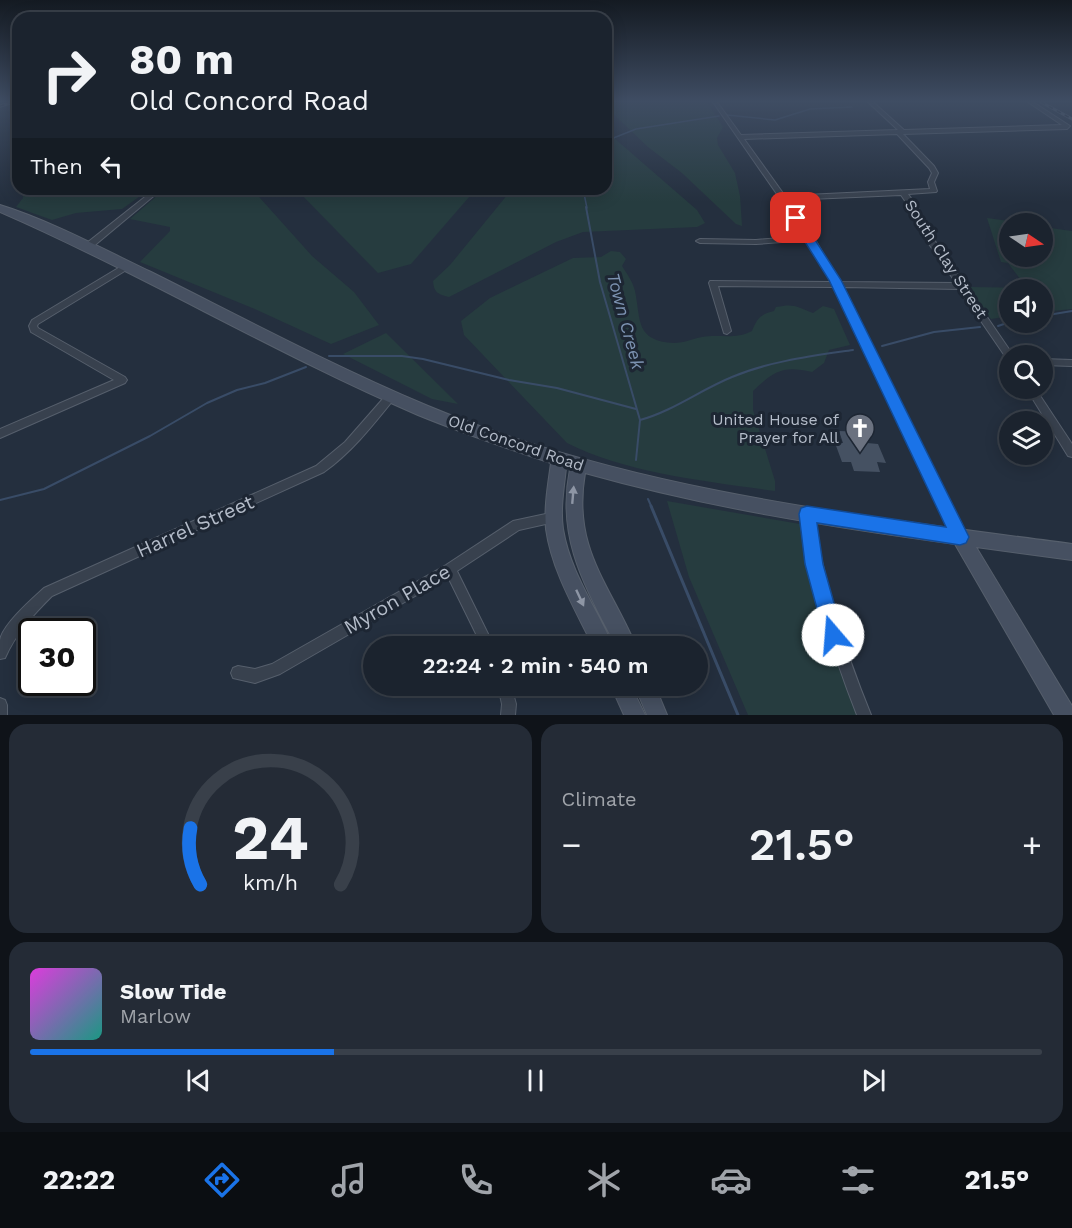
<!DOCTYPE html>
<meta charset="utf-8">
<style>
body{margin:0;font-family:"Work Sans",sans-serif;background:#242b36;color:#f1f3f6;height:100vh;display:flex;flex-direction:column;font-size:22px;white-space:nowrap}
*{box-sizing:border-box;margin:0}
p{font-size:20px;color:#a0a4aa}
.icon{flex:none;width:33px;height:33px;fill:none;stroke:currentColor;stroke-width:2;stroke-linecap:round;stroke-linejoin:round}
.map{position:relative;height:715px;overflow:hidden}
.sheet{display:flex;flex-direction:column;gap:9px;padding:9px;background:#0f1319;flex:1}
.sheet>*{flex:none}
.hud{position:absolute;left:12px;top:12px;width:600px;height:183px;border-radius:18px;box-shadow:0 3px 15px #0003,0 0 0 2px #39404a;background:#1b232e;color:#f1f3f6;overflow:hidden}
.needle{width:39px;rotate:103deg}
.controls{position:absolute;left:999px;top:213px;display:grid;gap:12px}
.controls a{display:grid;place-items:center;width:54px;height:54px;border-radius:50%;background:#1b232e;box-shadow:0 3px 15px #0003,0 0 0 2px #39404a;font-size:30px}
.speed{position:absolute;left:18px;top:618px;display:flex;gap:12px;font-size:30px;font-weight:700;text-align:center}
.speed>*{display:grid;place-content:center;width:78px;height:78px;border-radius:50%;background:#1b232e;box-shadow:0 3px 15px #0003,0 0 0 2px #39404a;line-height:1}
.speed .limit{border:3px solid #111;border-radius:9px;background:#fff;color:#111}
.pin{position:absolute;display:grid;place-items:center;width:51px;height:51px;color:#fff;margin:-26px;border-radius:12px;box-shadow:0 3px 9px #0006}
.me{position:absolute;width:66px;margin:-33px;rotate:342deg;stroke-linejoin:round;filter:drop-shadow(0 0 4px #0008)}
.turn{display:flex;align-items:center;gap:21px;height:126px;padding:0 18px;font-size:27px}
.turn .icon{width:78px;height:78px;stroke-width:2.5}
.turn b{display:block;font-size:42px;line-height:51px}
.then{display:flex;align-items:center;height:57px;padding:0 18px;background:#0003;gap:12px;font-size:22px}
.big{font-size:45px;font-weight:600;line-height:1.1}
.sheet .widget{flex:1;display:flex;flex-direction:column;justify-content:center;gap:9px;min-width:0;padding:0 21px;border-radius:18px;background:#242b36}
.sheet .dial{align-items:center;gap:0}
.dial svg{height:156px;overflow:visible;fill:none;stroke:#39404a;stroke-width:7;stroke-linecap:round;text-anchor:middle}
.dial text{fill:#f1f3f6;stroke:none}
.song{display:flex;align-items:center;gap:18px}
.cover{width:72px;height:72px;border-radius:9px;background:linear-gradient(135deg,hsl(300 70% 55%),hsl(170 70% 35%))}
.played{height:6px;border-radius:3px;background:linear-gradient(90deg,#1a73e8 30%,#39404a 30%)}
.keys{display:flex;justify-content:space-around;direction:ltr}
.heat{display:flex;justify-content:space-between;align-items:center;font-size:33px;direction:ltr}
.sheet .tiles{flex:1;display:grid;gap:9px;grid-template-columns:1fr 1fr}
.widget:last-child{grid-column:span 2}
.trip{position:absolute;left:363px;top:636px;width:345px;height:60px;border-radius:30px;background:#1b232e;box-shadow:0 3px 15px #0003,0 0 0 2px #39404a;font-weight:600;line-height:60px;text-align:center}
.menu{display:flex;height:96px;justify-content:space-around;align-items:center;background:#0b0e12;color:#a0a4aa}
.menu .icon{width:42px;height:42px}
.menu .on{color:#1a73e8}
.menu b{font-size:27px;color:#f1f3f6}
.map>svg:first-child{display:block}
.green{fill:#263c3f}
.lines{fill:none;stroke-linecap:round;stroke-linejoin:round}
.stream-far2{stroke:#394c67;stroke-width:1.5}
.stream-far1{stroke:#394c67;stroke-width:2}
.stream{stroke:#394c67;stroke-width:3}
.building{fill:#455162}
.street-casing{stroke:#565f6c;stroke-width:2}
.secondary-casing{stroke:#565f6c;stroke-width:2}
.street{fill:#38414e;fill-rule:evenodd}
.secondary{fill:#465061;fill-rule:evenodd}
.rail-casing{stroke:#5a6575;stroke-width:3}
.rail{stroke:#1d2633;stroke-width:1.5;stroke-dasharray:4.5;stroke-linecap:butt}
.oneway{fill:#8e96a5}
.route{fill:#1a73e8;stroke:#114b97;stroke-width:1.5}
.labels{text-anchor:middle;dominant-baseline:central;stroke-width:6;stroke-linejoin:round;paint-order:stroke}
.street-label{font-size:16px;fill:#b4bcc9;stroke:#1d2633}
.poi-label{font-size:16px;fill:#b4bcc9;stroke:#1d2633;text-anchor:end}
.water-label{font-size:18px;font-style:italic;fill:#7c92b1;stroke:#1d2633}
.near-street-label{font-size:20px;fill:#b4bcc9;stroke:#1d2633}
</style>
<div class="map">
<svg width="1072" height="715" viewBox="0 0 1072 715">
<rect width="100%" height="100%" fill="#242f3e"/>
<!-- green -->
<g class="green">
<path d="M606,102h101l16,25 -6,11 1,7 17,28 5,23 2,30 -6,-2 -54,-51 -34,-26 -42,-40z"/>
<path d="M606,131l91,79 8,13 -8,4 -114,5 -27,10 -107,55c-11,-3 -15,-4 -16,-16l17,-16 62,-76h94z"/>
<path d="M24,189h126l-28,20 -46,4 -24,7 -36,-13 7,-9z"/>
<path d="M165,189h87l60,67 42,36 25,33 -48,19 -74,-34 -117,-48 30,-31v-4l-40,-8z"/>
<path d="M296,189h180l-65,75 -33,9z"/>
<path d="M987,218l36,5 -13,1v32h32l1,-29 29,4v78l-29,3 -1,-22h-32l-1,26 -18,3 -22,-32 58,1 -19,-25 -7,-1z"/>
<path d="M611,251l9,1 6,7 -4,7c5,8 11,16 13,25 6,29 0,50 39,52 10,0 18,-4 28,-6 18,-3 33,3 50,-6 5,-13 9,-17 22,-20l2,-4c19,-4 21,0 37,6l10,-7 11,3 16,36 -21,5 -5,13 -12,9c-29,-7 -38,-1 -59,19v19l22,71v10c-64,-9 -150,-18 -208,-48l-103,-108 -3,-14 29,-23 83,-40 28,-1z"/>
<path d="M386,333l72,71 -26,-5 -89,-45z"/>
<path d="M667,501l133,23 26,91 39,100h-117l-59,-138z"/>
</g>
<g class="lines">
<!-- stream-far2 -->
<g class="stream-far2">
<path d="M727,115l48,5 35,-11 42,-2"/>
<path d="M606,141l30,-12 83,-13"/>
<path d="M583,189l4,19"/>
</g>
<!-- stream-far1 -->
<g class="stream-far1">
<path d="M586,207l14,75 40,138 -4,40"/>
<path d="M1042,316l30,-5"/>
<path d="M998,326l12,-4"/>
<path d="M882,346l52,-14 46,-5"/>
<path d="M329,356h73l21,3 86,21 48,8 79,21"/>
<path d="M640,420c33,-9 60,-30 92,-43 38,-16 80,-21 121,-27"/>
<path d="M648,499l4,9"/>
<path d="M0,500l44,-11 106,-53 57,-33 30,-13 28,-7 41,-16"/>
</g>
<!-- stream -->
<path class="stream" d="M651,506l87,209"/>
</g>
<!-- building -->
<path class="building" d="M839,431l24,1 4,11 11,1 8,19 -9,-1 3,10 -26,-1 -3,-9h-9l-7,-19h8z"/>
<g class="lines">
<!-- street casing -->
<g class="street-casing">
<g id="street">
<path d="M713,102h4l24,33 157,-5 -30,-28h5l31,28 158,-5 -34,-23h5l37,24 -3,3 -164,5 31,32 4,7 -4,9 3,9 -1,1 -28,2 10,14 8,20 87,127 -3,1v4l-3,-1 -48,-70 -117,-2 122,246 2,4 -2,4 -4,1 -4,-1 -122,-254 -116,-1 13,45 -4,3 -3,-1 -15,-50 1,-2 121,1 -23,-42 -52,4 -56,-1 -4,-2 4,-2 56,1 50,-4zM897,134l32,34 3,5 -4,9 2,7 -145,7 -41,-57zM901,195l9,13 8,20 38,55 -117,-1 -27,-48 -25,-34z"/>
<path d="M155,189h7l-73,61h-6v-4z"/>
<path d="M125,264l4,3 -1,2 -90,55 -1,2 1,2 87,49 2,3 -2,3 -125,55v-9l114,-49 -83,-48 -2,-6 3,-6z"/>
<path d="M1042,359l30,1v6l-30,-1z"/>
<path d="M1026,388h9l37,56v13l-4,-1z"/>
<path d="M391,392l3,1 2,3 -2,3c-21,26 -42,53 -70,73l-272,124c-19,19 -36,37 -47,62l-5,1c0,-6 0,-13 0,-19 3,-16 32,-41 44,-52l272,-122 29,-24 43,-49z"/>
<path d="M807,509l4,1 2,4c11,71 31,135 58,201h-14c-26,-66 -45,-130 -56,-201l2,-4z"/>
<path d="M555,512l4,1 2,4 -2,4 -40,9 -62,41 37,75h-12l-34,-69 -168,97 -25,9 -22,-5 -2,-5 2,-5 5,-2 17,3 17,-5 174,-99 67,-44z"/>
<path d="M498,686h13l5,18 -1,11h-14l1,-11z"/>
<path d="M0,698l5,2 2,5v10h-7z"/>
</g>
</g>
<!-- secondary casing -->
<g class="secondary-casing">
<g id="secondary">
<path d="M0,205c49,15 105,45 151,67 92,46 182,94 277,134 204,85 426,109 644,138v16l-96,-13 96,159v9h-18l-99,-171c-125,-17 -249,-37 -370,-71 -13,75 24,110 51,173h-20c-31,-60 -60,-107 -46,-177l-4,-1c-2,20 -6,41 -3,61 7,43 33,78 50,117h-20c-18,-37 -41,-75 -47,-117 -2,-22 2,-44 5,-66 -45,-15 -89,-30 -133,-48 -142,-61 -276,-141 -418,-203z"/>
<path d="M611,686h20l14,29h-21z"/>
<path d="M635,686h20l12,29h-20z"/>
</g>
</g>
<!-- street -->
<use href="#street" class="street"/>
<!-- secondary -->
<use href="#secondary" class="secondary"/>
<!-- rail casing -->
<g class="rail-casing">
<g id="rail">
<path d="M1041,102l31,17"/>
<path d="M0,106l14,-4"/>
</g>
</g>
<!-- rail -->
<use href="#rail" class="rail"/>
</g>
<!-- one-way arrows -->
<defs><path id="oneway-solid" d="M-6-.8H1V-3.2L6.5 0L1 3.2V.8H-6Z" transform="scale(1.5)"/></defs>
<g class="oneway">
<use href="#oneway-solid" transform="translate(573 495) rotate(-85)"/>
<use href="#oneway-solid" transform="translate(580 598) rotate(65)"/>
</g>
<!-- sky -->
<linearGradient id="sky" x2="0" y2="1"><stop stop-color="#141a22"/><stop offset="0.5" stop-color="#3f4d63"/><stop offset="1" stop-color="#3f4d63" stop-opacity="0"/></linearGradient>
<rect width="1072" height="202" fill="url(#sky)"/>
<!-- route -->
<path class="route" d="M796,215l5,3 40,62 128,257 -3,6 -6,2 -143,-22 6,41 20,71 -3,7 -7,3 -6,-3 -3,-7 -19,-71 -6,-50 2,-6 6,-2 139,21 -117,-247 -39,-62z"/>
<!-- icons -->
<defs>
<g id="church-pin" transform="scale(1.5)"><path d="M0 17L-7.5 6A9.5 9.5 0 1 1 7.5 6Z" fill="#6b7280" stroke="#1d2633"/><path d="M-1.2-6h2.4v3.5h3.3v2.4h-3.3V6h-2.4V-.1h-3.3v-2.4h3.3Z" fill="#fff"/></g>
</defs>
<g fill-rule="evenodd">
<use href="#church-pin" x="860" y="428"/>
</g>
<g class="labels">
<!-- street labels -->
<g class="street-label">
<text transform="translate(946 259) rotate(57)">South Clay Street</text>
<text transform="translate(516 443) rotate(19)">Old Concord Road</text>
</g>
<!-- poi labels -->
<g class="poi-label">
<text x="839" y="419">United House of<tspan x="839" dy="18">Prayer for All</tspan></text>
</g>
<!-- water labels -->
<g class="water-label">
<text transform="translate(626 321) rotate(75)">Town Creek</text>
</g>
<!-- near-street labels -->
<g class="near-street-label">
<text transform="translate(195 526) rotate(-24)">Harrel Street</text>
<text transform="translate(397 599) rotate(-30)">Myron Place</text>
</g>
</g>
</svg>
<div class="controls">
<a><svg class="needle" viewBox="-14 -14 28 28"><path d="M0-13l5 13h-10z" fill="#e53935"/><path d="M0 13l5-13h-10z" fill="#a0a4aa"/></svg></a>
<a><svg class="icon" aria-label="sound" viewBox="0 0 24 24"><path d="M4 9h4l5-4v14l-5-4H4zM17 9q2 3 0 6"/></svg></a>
<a><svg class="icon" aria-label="search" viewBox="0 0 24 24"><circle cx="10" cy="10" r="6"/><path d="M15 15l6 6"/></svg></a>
<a><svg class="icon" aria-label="layers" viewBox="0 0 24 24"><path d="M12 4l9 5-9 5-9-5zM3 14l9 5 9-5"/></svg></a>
</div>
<div class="speed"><div class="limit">30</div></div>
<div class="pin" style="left:796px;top:218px;background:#d93025"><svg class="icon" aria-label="arrive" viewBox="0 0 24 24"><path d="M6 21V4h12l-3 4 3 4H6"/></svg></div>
<svg class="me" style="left:833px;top:635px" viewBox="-20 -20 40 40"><circle r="19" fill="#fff"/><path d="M0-13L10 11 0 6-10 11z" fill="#1a73e8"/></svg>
<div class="trip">22:24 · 2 min · 540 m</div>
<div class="hud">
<div class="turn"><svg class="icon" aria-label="right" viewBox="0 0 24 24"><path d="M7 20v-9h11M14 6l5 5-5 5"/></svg><div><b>80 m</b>Old Concord Road</div></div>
<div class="then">Then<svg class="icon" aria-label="left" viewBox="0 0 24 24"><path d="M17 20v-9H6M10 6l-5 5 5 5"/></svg></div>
</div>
</div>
<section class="sheet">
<div class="tiles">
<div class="widget dial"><svg viewBox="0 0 100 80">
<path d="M14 69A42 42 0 1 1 86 69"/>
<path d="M14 69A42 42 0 0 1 9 40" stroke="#1a73e8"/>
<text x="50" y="56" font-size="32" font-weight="700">24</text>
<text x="50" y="72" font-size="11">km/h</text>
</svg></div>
<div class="widget"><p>Climate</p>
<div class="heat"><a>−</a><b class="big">21.5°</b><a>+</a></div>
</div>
<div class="widget">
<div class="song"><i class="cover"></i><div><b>Slow Tide</b><p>Marlow</p></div></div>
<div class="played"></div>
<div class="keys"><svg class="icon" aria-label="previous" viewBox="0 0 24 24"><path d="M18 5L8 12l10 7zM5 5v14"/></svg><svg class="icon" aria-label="pause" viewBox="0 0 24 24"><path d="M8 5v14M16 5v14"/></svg><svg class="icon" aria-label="next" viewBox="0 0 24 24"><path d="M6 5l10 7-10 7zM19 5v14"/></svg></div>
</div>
</div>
</section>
<nav class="menu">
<b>22:22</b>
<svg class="icon on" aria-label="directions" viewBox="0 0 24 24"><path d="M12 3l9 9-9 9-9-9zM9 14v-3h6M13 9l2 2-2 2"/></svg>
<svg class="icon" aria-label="music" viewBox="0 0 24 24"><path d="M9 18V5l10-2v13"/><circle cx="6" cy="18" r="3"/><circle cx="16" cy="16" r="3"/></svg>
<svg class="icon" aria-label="phone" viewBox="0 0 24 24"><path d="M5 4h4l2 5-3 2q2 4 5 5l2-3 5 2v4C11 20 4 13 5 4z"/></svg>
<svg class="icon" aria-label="climate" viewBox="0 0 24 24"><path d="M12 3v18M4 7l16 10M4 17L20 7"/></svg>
<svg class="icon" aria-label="car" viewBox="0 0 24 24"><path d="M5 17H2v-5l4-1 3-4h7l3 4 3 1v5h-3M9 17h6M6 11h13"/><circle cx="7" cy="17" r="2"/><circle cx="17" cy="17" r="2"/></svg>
<svg class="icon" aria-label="filters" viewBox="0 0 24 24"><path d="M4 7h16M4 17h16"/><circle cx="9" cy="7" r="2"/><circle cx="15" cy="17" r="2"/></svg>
<b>21.5°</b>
</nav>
